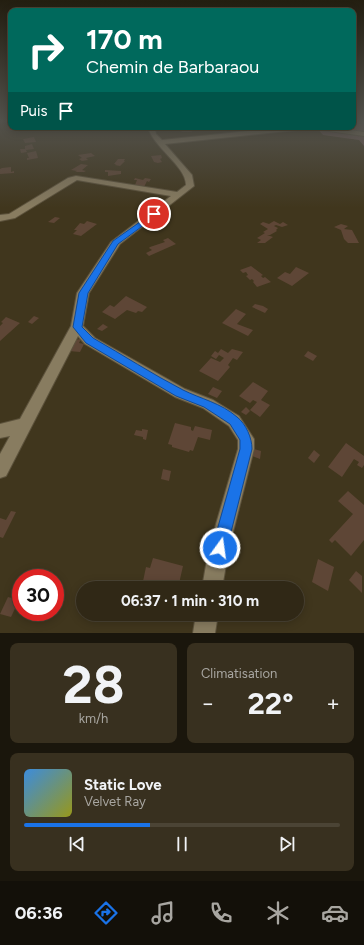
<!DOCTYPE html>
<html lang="fr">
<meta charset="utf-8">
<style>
body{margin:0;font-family:Figtree,sans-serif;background:#38301f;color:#f1f3f6;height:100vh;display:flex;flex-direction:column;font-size:15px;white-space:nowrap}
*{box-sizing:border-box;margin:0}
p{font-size:13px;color:#a8a6a1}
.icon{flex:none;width:22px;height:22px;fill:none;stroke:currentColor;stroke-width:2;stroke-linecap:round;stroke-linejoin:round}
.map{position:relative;height:633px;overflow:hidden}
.panel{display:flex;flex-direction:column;gap:10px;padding:10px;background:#1a160c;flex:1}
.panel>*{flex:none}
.top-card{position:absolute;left:8px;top:8px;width:348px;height:122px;border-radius:8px;box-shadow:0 2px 10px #0003,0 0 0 1px #4b4435;background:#00695c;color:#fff;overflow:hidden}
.speed{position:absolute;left:12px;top:569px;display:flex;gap:8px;font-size:20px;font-weight:700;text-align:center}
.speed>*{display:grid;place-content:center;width:52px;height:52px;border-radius:50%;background:#302816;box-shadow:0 2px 10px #0003,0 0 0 1px #4b4435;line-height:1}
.speed .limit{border:6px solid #d22;background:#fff;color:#111}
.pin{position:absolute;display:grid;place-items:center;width:34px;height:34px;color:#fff;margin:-17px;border:2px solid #fff;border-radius:50%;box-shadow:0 1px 4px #0007}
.me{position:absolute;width:44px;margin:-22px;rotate:14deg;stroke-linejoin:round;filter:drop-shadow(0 0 3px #0008)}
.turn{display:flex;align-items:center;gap:14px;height:84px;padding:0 12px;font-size:18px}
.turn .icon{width:52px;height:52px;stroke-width:2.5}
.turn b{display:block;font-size:28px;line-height:34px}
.then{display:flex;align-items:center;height:38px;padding:0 12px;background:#0003;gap:8px;font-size:15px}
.big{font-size:30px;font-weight:700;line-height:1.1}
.panel .widget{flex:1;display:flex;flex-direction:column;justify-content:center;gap:6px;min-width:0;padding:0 14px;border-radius:8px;background:#38301f}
.panel .dial{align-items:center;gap:0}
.dial b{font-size:52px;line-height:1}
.song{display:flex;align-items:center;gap:12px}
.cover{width:48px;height:48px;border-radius:6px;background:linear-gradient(135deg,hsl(210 70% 55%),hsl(60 70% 35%))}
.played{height:4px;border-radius:2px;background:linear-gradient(90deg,#1a73e8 40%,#4b4435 40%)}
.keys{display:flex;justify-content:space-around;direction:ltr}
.heat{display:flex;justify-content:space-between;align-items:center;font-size:22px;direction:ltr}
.panel .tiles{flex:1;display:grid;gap:10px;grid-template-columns:1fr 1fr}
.widget:last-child{grid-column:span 2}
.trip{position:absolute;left:76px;top:581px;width:228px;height:40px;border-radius:20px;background:#302816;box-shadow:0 2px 10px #0003,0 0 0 1px #4b4435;font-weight:700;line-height:40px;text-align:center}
.tabs{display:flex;height:64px;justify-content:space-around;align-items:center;background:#131009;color:#a8a6a1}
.tabs .icon{width:28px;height:28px}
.tabs .on{color:#1a73e8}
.tabs b{font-size:18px;color:#f1f3f6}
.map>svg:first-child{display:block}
.green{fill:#745858}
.building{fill:#5e4636}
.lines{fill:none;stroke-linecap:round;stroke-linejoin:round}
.street-casing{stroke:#5c523c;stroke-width:2}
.path{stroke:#938a76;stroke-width:1;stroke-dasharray:1 1.5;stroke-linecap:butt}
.street{fill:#887c60;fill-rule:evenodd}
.route{fill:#1a73e8;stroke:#114b97}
</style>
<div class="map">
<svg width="364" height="633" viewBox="0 0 364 633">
<rect width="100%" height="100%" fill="#40361d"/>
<!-- green -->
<path class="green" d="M353,120h11v26l-5,-6 -36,-5 -7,-8h37z"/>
<!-- building -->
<g class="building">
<path d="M182,127h16l1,2h-8l1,3h-10l-2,-2 2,-1z"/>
<path d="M34,137l2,5 -11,1 -2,-4z"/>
<path d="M32,144l2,5 -8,1 1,2 -6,1 -1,-4h5v-3z"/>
<path d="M36,151l2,7 -11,2v-2h2l-2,-5z"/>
<path d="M91,153l4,3 -9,2 2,2 -6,1 -3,-2 3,-1 -4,-3z"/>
<path d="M161,155l1,3 -2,1 2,3 -4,1 -4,-1 -3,-6z"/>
<path d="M118,159h7l-1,2h1l-5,5 -5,-1 1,-1h-2z"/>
<path d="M81,164l7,1 -6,5 4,1 -2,1h-9l2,-1 -6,-1z"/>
<path d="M11,167v5l3,-1v2l-14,1v-5l2,-1z"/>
<path d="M105,170l16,1v3l-13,2v-4h-3z"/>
<path d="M135,178l8,2 2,-2 6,1 -2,3 -2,-1 -3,6 -9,-2 2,-5h-3z"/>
<path d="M55,217l5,1 -6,5 -6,-1z"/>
<path d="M87,221l10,3 -16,12 -8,-2 4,-4h-3l6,-7 4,1z"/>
<path d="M274,221l6,3 3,-2 5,3 -6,2 -6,-2 -2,1 4,2 -2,2 1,1 -7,4h-3l6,2 -8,6h-8l4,-3 -4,-2 8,-5 -2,-1 5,-3 -8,-5 3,-2 6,2z"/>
<path d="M341,224l7,2 -4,3 8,1 7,13h-11l-4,-4 -3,-9 -7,-3z"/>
<path d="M168,238l8,6 -27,12 -3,-3 6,-3 -3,-2 1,-1 15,-5 -2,-2z"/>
<path d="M251,266l12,9 -2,1 2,2 2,-1 6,5 -14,5 -4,-5 1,-1 -2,-2 -2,1 -4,-4 2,-1 -2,-3 -3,1 -3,-3z"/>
<path d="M296,267l13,6 -17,13 -15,-8 8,-6 5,2z"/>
<path d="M126,296l21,11 -5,5 -4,-1 -2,2 -9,-3 -12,9 -13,-7 8,-7 4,2z"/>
<path d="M255,304l8,2 5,3 -3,4 -13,-6z"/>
<path d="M236,309l10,5 -9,10 16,6 -5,6 -26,-13z"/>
<path d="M34,316l5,2 -7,6 -4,-2z"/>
<path d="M6,317l14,6 -20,18v-15l3,-3 -2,-1z"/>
<path d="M103,324l5,3 -6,4 -5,-2z"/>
<path d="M81,339l-2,4 5,1 -4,8 -11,-1 5,-11z"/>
<path d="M221,349l7,4 4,-4 11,3 -6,8 -4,-2 -5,7 2,2 -12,14 -19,-10 12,-13 9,4 4,-4 -5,-3 -3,4 -5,-3 4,-5 3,2z"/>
<path d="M308,351l9,5 -4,5 -9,-5z"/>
<path d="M253,382l15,9 -7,9 9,5 -10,12 -10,-7 7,-8 -4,-2 -3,3 -11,-7z"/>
<path d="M213,387l9,4 -5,7 -9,-4z"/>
<path d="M246,407l4,4 -4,4 -5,-3z"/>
<path d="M175,423l16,4v3l2,1 2,-5 17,4 -2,10 -12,-3 -5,14 -3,-1 -1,2 -17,-5v-2l-4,-1z"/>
<path d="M142,429l6,1 -2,10 -3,-1v-2l-9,-2 2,-5 6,1z"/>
<path d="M346,443l18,13v9l-2,3 -5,-3 2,-3 -5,-3 -12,18 -14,-10z"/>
<path d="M254,449l7,2 -1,8 -8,-3z"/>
<path d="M314,450l6,5 -6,8 -6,-5z"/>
<path d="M163,469l8,2 -2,10 -8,-2z"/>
<path d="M348,491l16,14v35l-13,16 -16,-16 -3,3 -3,-3 24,-26 -15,-13z"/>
<path d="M11,511l5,1 -13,26 -3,-1v-19l6,2z"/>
<path d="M153,558l30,8 -5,22h-33l-3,-2 4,-19 4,1z"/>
<path d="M318,559l16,8 -6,24 -16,-9z"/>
<path d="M356,571l6,5v17l-13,-13z"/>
<path d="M8,597l11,3 -8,17 -11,-3z"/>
</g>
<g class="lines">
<!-- street casing -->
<g class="street-casing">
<g id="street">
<path d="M148,127h6l2,7 6,6 126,-13h21l-3,2 -141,15 27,31 2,11 -74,58 -31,49 -6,33 12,12 90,51 28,11 26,16 15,23v10l-25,99 -7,40h-20l7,-40 29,-99v-9l-9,-14 -26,-18 -28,-11 -90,-53 -7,-8 -72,140 -6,2v-24l10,-18 -10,2v-14l20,-5 51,-93 6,-33 34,-51 60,-46 -94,-16 -62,38 -15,3v-6l9,-1 59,-36 8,-2 101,16 9,-7c0,-19 -33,-38 -38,-58z"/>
<path d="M312,127h16l36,5v4l-49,-7z"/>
<path d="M196,614h22l-3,19h-22z"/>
</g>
</g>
<!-- path -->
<path class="path" d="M353,122h11"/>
<!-- street -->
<use href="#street" class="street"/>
</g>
<!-- sky -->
<linearGradient id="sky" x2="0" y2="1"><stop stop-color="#231e10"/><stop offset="0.58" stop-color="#53524c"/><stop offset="1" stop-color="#53524c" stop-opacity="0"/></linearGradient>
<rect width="364" height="208" fill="url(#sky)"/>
<!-- route -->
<path class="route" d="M154,212l3,2 -1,2 -38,28 -30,49 -6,34 11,11c30,17 59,36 90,52 18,9 38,13 54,27 9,7 15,21 15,32l-25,99 -2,5 -5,2 -6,-2 -2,-5 28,-99v-9l-10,-16 -26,-17 -28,-11 -90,-53 -13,-16 6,-34 34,-52z"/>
</svg>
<div class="speed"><div class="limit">30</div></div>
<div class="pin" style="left:154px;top:214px;background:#d93025"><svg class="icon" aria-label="arrive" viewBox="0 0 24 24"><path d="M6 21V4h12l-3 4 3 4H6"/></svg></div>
<svg class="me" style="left:220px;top:548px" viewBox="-20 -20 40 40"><circle r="17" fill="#1a73e8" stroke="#fff" stroke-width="3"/><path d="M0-11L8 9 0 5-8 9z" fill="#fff"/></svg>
<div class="trip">06:37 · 1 min · 310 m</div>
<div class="top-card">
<div class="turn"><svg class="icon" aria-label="right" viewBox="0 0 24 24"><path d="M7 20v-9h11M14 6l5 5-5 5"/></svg><div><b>170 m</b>Chemin de Barbaraou</div></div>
<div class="then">Puis<svg class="icon" aria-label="arrive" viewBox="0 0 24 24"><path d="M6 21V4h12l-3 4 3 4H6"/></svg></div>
</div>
</div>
<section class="panel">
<div class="tiles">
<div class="widget dial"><b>28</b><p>km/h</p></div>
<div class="widget"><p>Climatisation</p>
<div class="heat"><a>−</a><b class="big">22°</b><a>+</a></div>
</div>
<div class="widget">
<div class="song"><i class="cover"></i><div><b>Static Love</b><p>Velvet Ray</p></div></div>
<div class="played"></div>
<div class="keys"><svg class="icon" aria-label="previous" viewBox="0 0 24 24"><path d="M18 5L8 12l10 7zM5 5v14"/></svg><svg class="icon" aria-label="pause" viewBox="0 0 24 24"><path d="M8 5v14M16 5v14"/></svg><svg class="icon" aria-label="next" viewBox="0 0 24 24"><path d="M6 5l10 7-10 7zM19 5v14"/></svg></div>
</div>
</div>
</section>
<nav class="tabs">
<b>06:36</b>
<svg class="icon on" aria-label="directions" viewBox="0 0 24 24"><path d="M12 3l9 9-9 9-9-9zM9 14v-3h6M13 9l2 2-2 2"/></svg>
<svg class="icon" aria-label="music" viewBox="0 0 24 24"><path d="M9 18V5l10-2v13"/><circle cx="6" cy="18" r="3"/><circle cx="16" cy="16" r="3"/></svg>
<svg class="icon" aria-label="phone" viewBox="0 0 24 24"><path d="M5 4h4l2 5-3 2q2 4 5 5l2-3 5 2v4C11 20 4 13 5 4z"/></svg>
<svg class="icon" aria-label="climate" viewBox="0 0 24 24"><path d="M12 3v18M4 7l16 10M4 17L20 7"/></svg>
<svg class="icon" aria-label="car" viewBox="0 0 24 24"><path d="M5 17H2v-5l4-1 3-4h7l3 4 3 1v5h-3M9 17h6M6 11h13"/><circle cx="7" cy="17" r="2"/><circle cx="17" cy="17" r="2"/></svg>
</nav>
